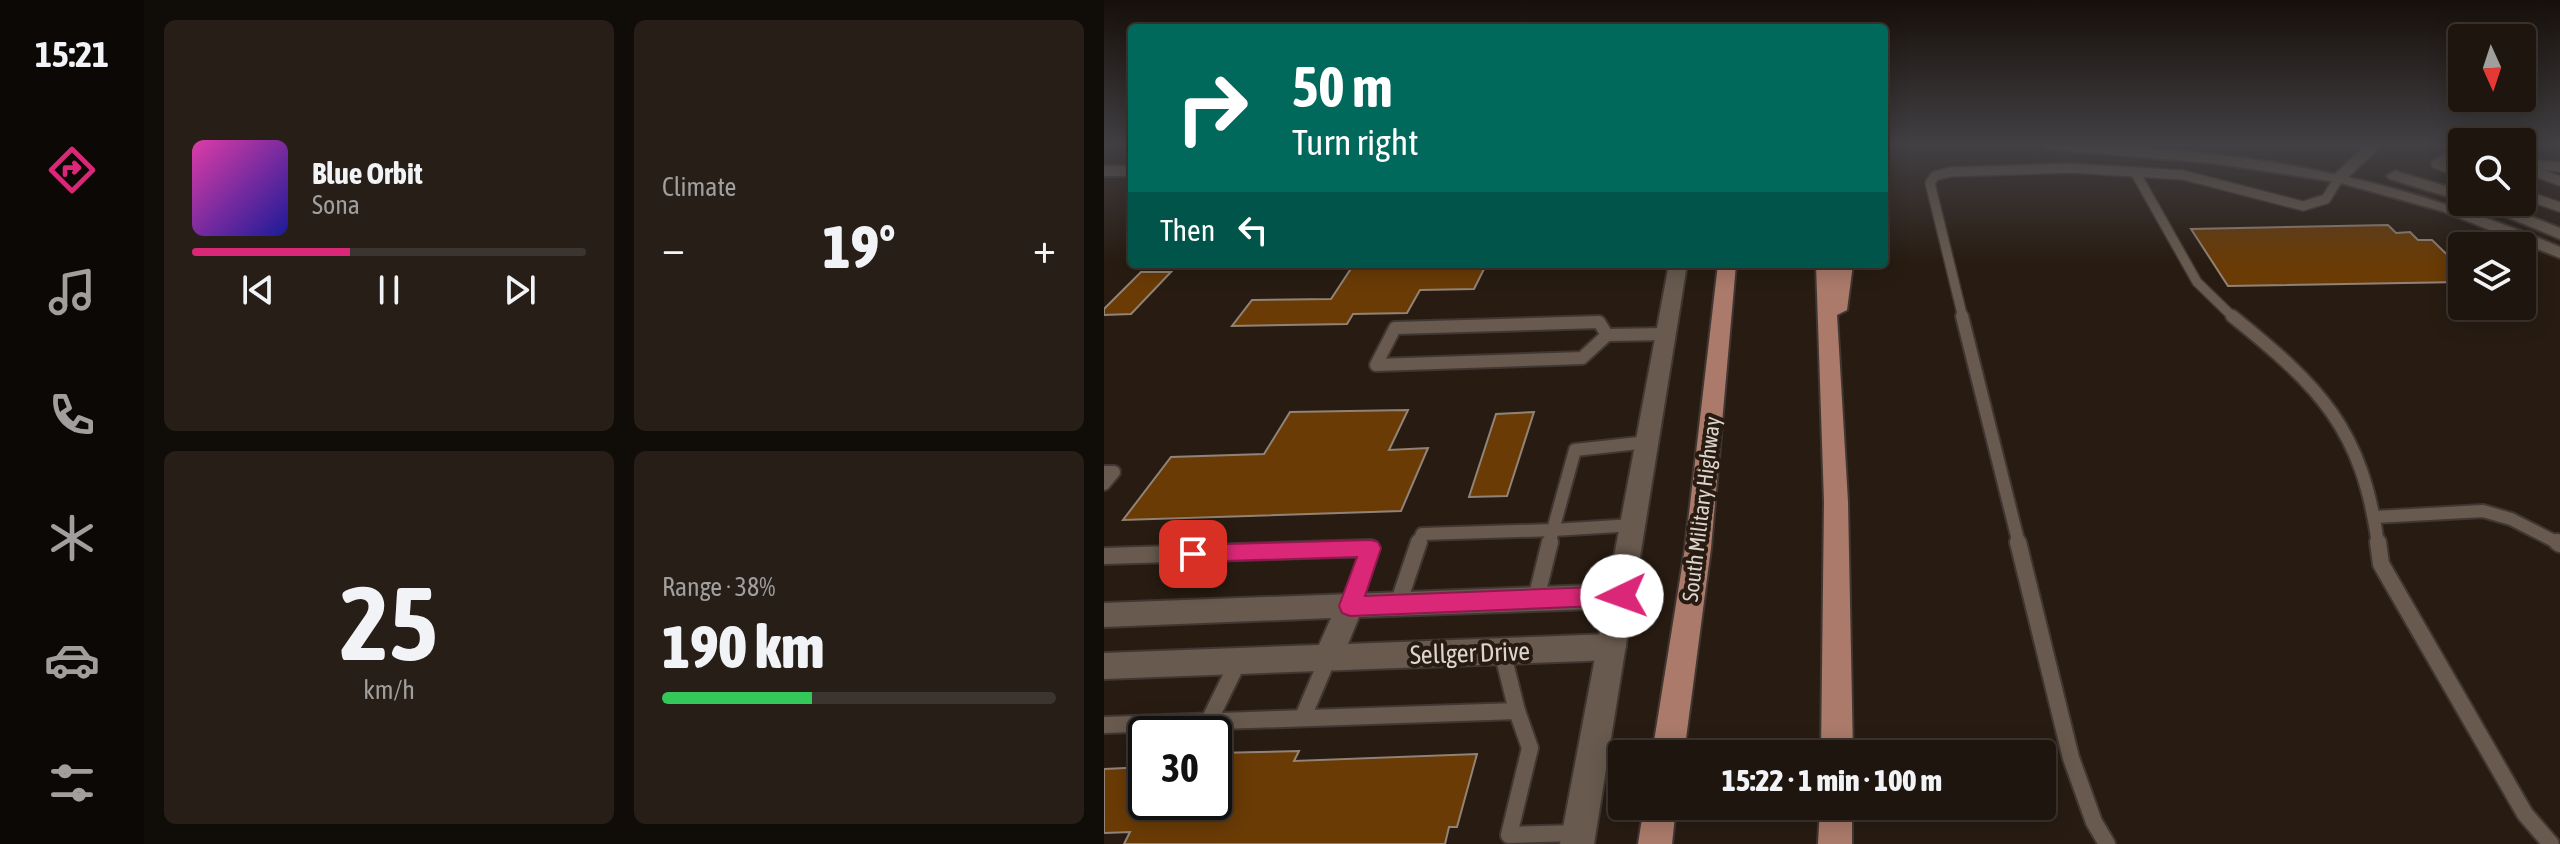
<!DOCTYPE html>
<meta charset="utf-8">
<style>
body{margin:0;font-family:"Asap Condensed",sans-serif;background:#261e17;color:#f1f3f6;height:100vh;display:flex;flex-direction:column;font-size:30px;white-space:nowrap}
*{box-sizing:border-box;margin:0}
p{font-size:26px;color:#a19f9e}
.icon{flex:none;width:44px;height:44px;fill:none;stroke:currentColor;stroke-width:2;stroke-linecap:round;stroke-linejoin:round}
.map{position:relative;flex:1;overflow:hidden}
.details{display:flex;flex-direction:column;gap:20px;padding:20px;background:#100c08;width:960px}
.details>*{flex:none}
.top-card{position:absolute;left:24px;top:24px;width:760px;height:244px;border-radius:8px;box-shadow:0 4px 20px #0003,0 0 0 2px #3c342e;background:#00695c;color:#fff;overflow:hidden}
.needle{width:52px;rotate:177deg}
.buttons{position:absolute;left:1344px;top:24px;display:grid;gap:16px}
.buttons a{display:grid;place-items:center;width:88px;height:88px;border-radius:8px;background:#1e150e;box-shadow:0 4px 20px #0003,0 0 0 2px #3c342e;font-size:40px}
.speed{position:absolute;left:24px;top:716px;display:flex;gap:16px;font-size:40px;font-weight:700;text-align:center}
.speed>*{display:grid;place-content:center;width:104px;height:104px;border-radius:50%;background:#1e150e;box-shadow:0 4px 20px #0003,0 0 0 2px #3c342e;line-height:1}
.speed .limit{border:4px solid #111;border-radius:12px;background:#fff;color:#111}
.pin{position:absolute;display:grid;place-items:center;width:68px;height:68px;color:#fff;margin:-34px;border-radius:16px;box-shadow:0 4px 12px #0006}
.me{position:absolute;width:88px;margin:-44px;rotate:267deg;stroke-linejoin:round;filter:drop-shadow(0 0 6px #0008)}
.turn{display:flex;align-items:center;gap:28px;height:168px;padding:0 32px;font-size:36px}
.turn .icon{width:104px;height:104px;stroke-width:2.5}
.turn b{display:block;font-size:56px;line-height:68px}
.then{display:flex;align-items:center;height:76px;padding:0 32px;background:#0003;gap:16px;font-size:30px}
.big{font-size:60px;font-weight:800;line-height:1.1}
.details .widget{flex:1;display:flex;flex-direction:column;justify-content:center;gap:12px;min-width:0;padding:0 28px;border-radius:12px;background:#261e17}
.details .dial{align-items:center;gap:0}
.dial b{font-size:104px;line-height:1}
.song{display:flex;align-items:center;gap:24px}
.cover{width:96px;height:96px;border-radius:12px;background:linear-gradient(135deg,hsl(320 70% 55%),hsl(240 70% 35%))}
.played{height:8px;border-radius:4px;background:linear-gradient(90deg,#db2777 40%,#3c342e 40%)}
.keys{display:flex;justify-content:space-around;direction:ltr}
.heat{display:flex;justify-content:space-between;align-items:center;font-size:44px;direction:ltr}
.charge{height:12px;border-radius:6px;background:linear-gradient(90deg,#34c759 38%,#3c342e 0)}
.details .tiles{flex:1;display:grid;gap:20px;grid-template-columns:repeat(2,1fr)}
.trip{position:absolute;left:504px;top:740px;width:448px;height:80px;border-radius:8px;background:#1e150e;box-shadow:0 4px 20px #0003,0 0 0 2px #3c342e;font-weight:800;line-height:80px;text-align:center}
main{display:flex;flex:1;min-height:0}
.dock{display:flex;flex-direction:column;width:144px;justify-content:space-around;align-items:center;background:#0c0806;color:#a19f9e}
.dock .icon{width:56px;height:56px}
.dock .on{color:#db2777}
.dock b{font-size:36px;color:#f1f3f6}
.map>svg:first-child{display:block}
.building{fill:#6a3b05;stroke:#928377;stroke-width:2}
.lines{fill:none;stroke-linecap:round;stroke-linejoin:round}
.service-far2-casing{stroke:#413732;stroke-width:12}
.service-far1-casing{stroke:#413732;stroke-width:16}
.service-casing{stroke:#413732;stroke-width:20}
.minor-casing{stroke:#413732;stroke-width:4}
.tertiary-casing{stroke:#413732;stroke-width:4}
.primary-casing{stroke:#413732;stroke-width:4}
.service-far2{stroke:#685a4e;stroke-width:9}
.service-far1{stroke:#685a4e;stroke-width:12}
.service{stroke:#685a4e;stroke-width:16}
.minor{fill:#685a4e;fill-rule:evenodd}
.tertiary{fill:#685a4e;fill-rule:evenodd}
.primary{fill:#ab7a6a;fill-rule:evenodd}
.route{fill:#db2777;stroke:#8e194d;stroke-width:2}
.labels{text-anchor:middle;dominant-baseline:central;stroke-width:8;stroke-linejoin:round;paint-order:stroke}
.street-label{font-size:22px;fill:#ddd4cd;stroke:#281c12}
.near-street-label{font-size:26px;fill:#ddd4cd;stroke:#281c12}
</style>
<main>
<nav class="dock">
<b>15:21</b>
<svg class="icon on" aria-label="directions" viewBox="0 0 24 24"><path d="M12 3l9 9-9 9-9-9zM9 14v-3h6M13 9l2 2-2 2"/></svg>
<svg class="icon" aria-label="music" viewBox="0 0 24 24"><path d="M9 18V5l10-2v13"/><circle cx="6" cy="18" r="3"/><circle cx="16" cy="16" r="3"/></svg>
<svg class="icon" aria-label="phone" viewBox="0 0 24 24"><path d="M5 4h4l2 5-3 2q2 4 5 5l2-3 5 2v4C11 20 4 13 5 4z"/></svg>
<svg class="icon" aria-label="climate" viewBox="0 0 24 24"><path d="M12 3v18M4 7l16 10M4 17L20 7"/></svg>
<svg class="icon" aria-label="car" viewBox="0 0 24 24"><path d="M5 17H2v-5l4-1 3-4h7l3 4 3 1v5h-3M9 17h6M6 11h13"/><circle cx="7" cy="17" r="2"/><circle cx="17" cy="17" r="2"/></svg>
<svg class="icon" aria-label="filters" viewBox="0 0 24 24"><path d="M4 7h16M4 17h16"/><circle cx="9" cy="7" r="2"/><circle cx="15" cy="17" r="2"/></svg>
</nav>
<section class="details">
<div class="tiles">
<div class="widget">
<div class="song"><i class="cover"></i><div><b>Blue Orbit</b><p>Sona</p></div></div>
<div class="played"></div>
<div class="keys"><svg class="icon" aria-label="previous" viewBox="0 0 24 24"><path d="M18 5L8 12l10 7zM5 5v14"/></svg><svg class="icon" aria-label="pause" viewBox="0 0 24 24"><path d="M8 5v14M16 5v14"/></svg><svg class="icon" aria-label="next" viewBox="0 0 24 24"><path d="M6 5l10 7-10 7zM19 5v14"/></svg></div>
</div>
<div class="widget"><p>Climate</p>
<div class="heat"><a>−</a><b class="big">19°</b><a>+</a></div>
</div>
<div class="widget dial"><b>25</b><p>km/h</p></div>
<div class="widget"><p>Range · 38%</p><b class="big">190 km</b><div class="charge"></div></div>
</div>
</section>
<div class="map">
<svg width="1456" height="844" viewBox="0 0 1456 844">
<rect width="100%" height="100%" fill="#281c12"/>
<!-- building -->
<g class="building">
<path d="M1284,225l8,8 14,-1 8,8h14l30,29v13l-234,4 -37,-57z"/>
<path d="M250,264h57l-2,4 76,-1 -11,22 -54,1 -13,23 -54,1 -6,10 -115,2 20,-26 79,-1z"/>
<path d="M37,272h30l-40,42 -27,1v-6z"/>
<path d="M304,410l-19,40 39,-2 -27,63 -278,9 48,-63 93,-3 26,-42z"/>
<path d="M430,412l-27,84 -38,1 27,-83z"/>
<path d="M195,751l-5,10 183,-7 -20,73h-8l-4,17h-321l6,-12 -26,1v-64l42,-2v35h68v-49z"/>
</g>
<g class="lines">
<!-- service-far2 casing -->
<g class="service-far2-casing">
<g id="service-far2">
<path d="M1358,157l-11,-2 -15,9 26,9"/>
<path d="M1423,164l33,3"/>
<path d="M1418,167l38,14"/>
<path d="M1031,172l48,3 120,31 23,-7 13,-21"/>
<path d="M1418,194l38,13"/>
<path d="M859,318l-33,-135 5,-7 15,-4 120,-4 65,4 62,110 37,36"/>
</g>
</g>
<!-- service-far1 casing -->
<g class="service-far1-casing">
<g id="service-far1">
<path d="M858,316l57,228"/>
<path d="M1128,316c88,71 130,112 146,228"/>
<path d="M495,322l8,13 -25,23 -206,7 19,-37z"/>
<path d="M503,335l59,-1"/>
<path d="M0,472h10l-10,12"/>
<path d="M1271,517l108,-6 28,8 49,25"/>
<path d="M314,544l4,-10 131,-4 22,-80 73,-8"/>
<path d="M445,544l4,-14 81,-5"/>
</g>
</g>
<!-- service casing -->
<g class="service-casing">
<g id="service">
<path d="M914,542l53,216 23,64 13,22"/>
<path d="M1274,542l3,22 144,250 26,30"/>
<path d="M1453,542l3,2"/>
<path d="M0,556l267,-8 -21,58"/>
<path d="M432,599l14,-57"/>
<path d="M294,604l21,-62"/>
<path d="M398,651l15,60"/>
<path d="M199,717l25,-59"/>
<path d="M105,721l29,-59"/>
<path d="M0,725l413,-14 13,37 -21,87 67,-2"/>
</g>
</g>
<!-- minor casing -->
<g class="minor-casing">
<g id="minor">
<path d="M1262,145h16l-38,36h-10v-6z"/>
<rect x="0" y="166" width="28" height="10"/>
<path d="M518,584l9,4 4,8 -4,8 -9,4 -263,9 -11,27 264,-10 10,4 4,9 -4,9 -10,4 -508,19v-26l215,-8 12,-27 -227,9v-24z"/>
</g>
</g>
<!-- tertiary casing -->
<g class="tertiary-casing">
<g id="tertiary">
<path d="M936,145c189,0 346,28 520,102v11l-118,-47 -105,-29 -124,-19 -166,-14z"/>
<path d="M1291,171l67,20v10l-72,-22 -3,-3z"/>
<path d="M1367,202h22l67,26v11z"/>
<path d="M565,264h18l-93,580h-34z"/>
</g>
</g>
<!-- primary casing -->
<g class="primary-casing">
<g id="primary">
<path d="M780,145h8l-7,4z"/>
<path d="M614,264h18l-25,284 -27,206h-32l33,-206z"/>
<path d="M712,264h18v6l1,-6h18l-6,46 -10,5 11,187 5,252h-32l3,-252z"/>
<path d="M540,806h32l-4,38h-34z"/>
<path d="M716,806h32v38h-34z"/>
</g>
</g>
<!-- service-far2 -->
<use href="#service-far2" class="service-far2"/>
<!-- service-far1 -->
<use href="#service-far1" class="service-far1"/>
<!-- service -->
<use href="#service" class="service"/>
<!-- minor -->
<use href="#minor" class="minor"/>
<!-- tertiary -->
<use href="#tertiary" class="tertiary"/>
<!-- primary -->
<use href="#primary" class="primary"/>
</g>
<!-- sky -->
<linearGradient id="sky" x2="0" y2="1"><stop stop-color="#160f0a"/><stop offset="0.55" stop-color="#424044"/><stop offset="1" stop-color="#424044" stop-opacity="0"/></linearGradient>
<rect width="1456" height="263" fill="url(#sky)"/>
<!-- route -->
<path class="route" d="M267,540l7,2 3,6 -16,48 257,-10 8,3 3,7 -3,6 -8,3 -272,11 -8,-3 -3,-7 18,-49 -164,5 -7,-2 -4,-6 4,-7 7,-2z"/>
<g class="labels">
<!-- street labels -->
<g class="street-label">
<text transform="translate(597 509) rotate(-83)">South Military Highway</text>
</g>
<!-- near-street labels -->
<g class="near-street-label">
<text transform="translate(366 653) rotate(-2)">Sellger Drive</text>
</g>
</g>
</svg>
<div class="buttons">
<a><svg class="needle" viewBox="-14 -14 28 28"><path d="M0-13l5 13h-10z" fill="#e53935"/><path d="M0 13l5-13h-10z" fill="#a19f9e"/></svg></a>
<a><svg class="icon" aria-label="search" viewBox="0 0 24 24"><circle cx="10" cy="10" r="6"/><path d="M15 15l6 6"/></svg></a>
<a><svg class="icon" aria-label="layers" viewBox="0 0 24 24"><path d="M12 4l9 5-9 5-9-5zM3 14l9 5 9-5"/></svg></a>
</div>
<div class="speed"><div class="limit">30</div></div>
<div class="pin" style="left:89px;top:554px;background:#d93025"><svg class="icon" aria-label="arrive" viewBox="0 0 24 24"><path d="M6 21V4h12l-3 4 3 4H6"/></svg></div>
<svg class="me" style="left:518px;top:596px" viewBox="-20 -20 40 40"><circle r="19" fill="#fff"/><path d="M0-13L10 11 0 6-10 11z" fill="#db2777"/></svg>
<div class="trip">15:22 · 1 min · 100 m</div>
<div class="top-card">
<div class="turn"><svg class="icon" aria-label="right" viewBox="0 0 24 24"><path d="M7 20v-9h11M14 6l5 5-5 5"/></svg><div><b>50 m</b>Turn right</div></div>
<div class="then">Then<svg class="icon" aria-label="left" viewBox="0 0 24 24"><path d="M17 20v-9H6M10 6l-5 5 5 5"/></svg></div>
</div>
</div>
</main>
